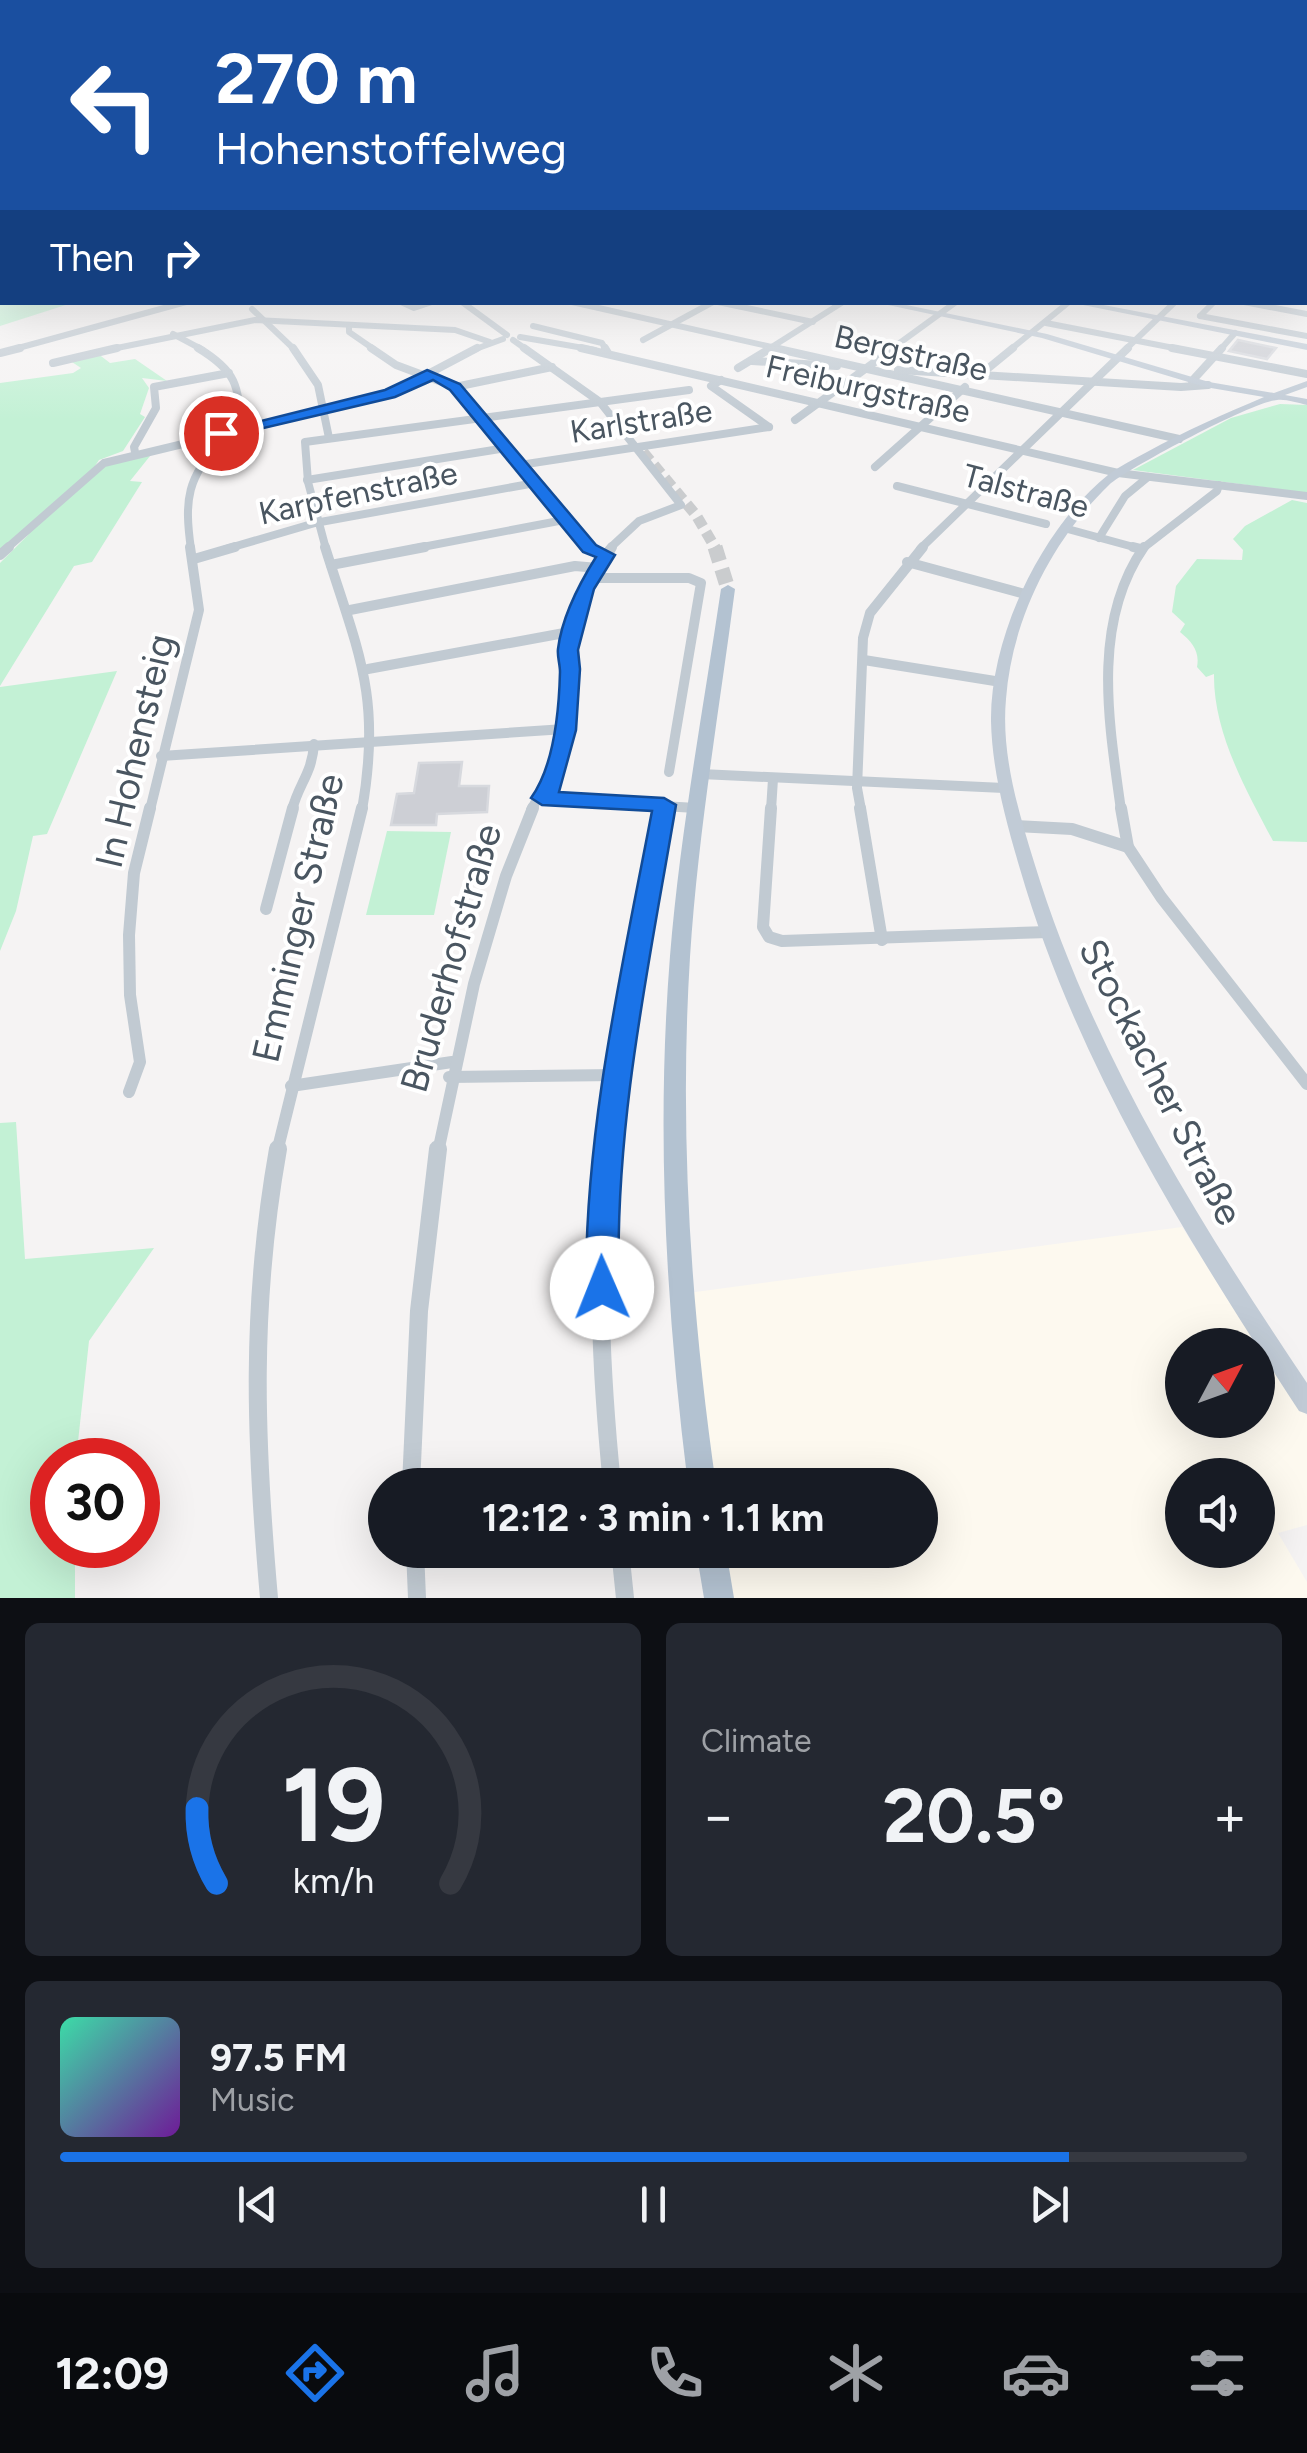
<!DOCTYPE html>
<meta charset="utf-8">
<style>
body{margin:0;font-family:Figtree,sans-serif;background:#242831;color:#f1f3f6;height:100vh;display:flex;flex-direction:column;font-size:38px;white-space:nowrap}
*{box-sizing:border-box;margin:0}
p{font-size:32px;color:#9ea1a6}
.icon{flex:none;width:55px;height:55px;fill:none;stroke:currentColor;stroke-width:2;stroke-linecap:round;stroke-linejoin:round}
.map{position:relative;height:1598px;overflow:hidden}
.panel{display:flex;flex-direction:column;gap:25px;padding:25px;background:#0d0f14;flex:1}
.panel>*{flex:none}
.banner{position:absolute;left:0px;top:0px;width:1308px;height:305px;box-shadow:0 10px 40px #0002;background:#1a4fa0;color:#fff;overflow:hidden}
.needle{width:65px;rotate:49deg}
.buttons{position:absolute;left:1165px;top:1328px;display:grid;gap:20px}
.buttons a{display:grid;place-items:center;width:110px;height:110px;border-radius:50%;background:#171b24;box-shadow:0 10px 40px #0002;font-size:50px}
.speed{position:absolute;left:30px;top:1438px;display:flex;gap:20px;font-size:50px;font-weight:700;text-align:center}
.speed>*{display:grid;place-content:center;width:130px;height:130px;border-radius:50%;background:#171b24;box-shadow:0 10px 40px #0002;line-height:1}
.speed .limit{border:15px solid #d22;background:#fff;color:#111}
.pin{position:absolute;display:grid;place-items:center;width:85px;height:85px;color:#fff;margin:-42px;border:5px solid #fff;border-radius:50%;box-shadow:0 2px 10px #0007}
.me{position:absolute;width:110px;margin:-55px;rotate:359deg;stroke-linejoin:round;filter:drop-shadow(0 0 8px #0008)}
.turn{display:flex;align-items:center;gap:35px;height:210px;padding:0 50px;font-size:45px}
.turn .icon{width:130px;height:130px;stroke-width:2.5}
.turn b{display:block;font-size:70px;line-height:85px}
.then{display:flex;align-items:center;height:95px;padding:0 50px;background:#0003;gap:20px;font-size:38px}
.big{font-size:75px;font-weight:700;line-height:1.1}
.panel .card{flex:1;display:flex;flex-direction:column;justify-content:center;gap:15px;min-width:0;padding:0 35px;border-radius:15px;background:#242831}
.panel .dial{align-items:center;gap:0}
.dial svg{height:260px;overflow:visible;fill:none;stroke:#363941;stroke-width:7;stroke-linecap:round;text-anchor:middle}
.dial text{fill:#f1f3f6;stroke:none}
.song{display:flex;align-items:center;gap:30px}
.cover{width:120px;height:120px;border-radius:15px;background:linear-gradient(135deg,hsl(160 70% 55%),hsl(280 70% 35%))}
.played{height:10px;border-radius:5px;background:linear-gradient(90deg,#1a73e8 85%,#363941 85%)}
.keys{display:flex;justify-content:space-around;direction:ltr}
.heat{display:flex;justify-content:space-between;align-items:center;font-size:55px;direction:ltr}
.panel .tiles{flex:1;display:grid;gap:25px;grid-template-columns:1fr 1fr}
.card:last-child{grid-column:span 2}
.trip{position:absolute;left:368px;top:1468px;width:570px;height:100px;border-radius:50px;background:#171b24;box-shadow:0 10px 40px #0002;font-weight:700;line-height:100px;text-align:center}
.dock{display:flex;height:160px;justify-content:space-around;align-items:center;background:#090b0e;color:#9ea1a6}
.dock .icon{width:70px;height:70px}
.dock .current{color:#1a73e8}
.dock b{font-size:45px;color:#f1f3f6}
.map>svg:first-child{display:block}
.commercial{fill:#fdf9ef;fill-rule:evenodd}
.green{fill:#c3f1d5}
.building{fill:#cdcfd5;stroke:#d7d9de;stroke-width:2.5}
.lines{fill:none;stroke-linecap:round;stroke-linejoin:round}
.primary-tunnel-far1{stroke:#caccce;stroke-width:11;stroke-dasharray:11 6;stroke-linecap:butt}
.primary-tunnel{stroke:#caccce;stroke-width:15;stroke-dasharray:15 8;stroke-linecap:butt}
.street-far4{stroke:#c1cad2;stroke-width:6}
.street-far3{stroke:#c1cad2;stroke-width:8}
.street-far2{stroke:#c1cad2;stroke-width:10}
.street-far1{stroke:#c1cad2;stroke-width:12}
.street{stroke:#c1cad2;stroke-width:18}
.secondary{fill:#c1cbd6;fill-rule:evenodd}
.primary{fill:#b3c2d1;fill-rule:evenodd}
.route{fill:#1a73e8;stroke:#114b97;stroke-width:2.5}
.labels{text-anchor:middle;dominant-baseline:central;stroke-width:8;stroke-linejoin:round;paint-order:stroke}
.far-street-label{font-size:32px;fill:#4a5661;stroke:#fff}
.street-label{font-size:38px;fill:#4a5661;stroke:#fff}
</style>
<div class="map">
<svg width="1307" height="1598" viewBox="0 0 1307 1598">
<rect width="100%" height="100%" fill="#f5f3f3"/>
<!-- commercial -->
<path class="commercial" d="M1182,1227l75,118h-75v75h76v-75l49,71v109l-29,8 29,49v16h-576l-8,-48h197v-65h-209l-23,-192zM1182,1475h76v75h-76z"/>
<!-- green -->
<g class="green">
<path d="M0,197l2,105 70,1 -72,23z"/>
<path d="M97,353l13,10 25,-4 32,22 -25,-3 7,10 -9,26 5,3 -22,34 -24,9 -4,6 5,4 10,-8 44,-11 -24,30 12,1 -50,80 -18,4 -74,120v-123l29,-29 -29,17v-168l73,-10 8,-5 -12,-8z"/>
<path d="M1280,404l27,1v88l-174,-23 98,-52z"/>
<path d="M1292,500l15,3v339l-34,-1c-27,-51 -60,-109 -59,-167l-8,3 -9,-10c3,-16 -5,-25 -17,-35l5,-8 -13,-12 4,-26 21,-27 45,1 1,-10 -10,-11 12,-13z"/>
<path d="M117,671l-70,163 -14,2 -17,75 -16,40v-264z"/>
<path d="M387,831l64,1 -17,83h-68z"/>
<path d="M16,1122l9,137 129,-11 -65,93 -13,119h-24v85h23v53h-75v-475z"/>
</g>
<!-- building -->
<g class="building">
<path d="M1238,340l38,8 -9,11 -38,-8z"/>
<path d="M462,762l-3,24h30l-2,26 -50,2 -1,11h-45l6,-31 17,-1 5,-30z"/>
</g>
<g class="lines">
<!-- primary-tunnel-far1 -->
<path class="primary-tunnel-far1" d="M643,452l53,63 20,34"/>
<!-- primary-tunnel -->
<path class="primary-tunnel" d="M715,547l13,42"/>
<!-- street-far4 -->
<g class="street-far4">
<path d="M401,302l13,6 18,-6"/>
<path d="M462,302l45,33"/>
<path d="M572,302l213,48"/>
<path d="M718,302l95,20"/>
<path d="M1244,302l63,12"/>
<path d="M252,309l43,41"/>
<path d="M1200,316l107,20"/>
<path d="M1200,316l14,-14"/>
<path d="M1046,323l138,27"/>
<path d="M349,325v7l26,18"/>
<path d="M533,326l69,17 4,7"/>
<path d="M173,334l30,16"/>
<path d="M520,337l75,13"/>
<path d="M513,340l14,10"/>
<path d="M643,340l70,-38"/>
<path d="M11,350l175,-48"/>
<path d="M107,350l148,-30 200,10 35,12"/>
<path d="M473,350l30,-11"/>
<path d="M767,350l76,-48"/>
<path d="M890,350l66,-48"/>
<path d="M1010,350l59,-48"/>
<path d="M1125,350l50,-48"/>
<path d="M1220,350l15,-17"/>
</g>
<!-- street-far3 -->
<g class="street-far3">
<path d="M198,348c40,24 40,38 43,80"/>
<path d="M293,348l25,37 11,53"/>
<path d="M371,348l25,17 59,22 138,162"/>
<path d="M524,348l76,54 81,103 -42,16 -30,28"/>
<path d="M581,348l537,125 189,23"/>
<path d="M605,348l3,5"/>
<path d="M774,348l405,91"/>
<path d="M1172,348l135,26"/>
<path d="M0,353l20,-5"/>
<path d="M752,361l85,5"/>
<path d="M53,363l64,-15"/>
<path d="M738,368l33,-20"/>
<path d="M898,370l283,17 27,-2"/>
<path d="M980,375l33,-27"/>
<path d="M721,380l-10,6 58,41"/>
<path d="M1192,381l30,-33"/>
<path d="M455,387l97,-20"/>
<path d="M795,420l99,-72"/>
<path d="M135,452l-1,-5 22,-39 -2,-21 75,-14"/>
<path d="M520,465l249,-38"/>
<path d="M875,467l90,-80"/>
<path d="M307,480l199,-32"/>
<path d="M897,486l149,38"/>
<path d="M1064,528l77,21"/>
<path d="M1099,538l26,-42 23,-19"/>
<path d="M6,549l98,-86 286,-69 87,-46"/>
<path d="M191,549c-7,-50 -4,-71 31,-110l-1,-6"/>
<path d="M226,549l89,-26 220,-40"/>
<path d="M326,549l-18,-67 -3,-40 384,-52"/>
<path d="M412,549l152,-29"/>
<path d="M920,549l208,-201"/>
<path d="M1142,549l75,-58 2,-6"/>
</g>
<!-- street-far2 -->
<g class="street-far2">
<path d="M325,547c33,105 57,149 37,263"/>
<path d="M589,547l18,8"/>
<path d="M1133,547l8,2"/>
<path d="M0,555l9,-8"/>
<path d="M194,559l41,-12"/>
<path d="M907,562l118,32"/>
<path d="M331,565l94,-18"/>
<path d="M592,578h97l12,5 -32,189"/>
<path d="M350,610l225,-44 23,2"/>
<path d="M864,660l137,22"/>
<path d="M368,669l207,-38"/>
<path d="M161,756l404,-27"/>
<path d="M701,774l303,14"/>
<path d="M543,799l153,9"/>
<path d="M150,810l49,-200 -9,-63"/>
<path d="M292,810c7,-27 20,-36 22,-66"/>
<path d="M531,810l27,-46 21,-158 33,-59"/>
<path d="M663,810l1,-5"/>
<path d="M771,810l2,-31"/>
<path d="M861,810l-4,-22 6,-150 7,-25 53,-66"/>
<path d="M1121,810c-12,-87 -30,-187 23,-263"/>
</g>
<!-- street-far1 -->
<g class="street-far1">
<path d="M692,808h4"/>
<path d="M771,808l-8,119 6,10 13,4 266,-9"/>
<path d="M860,808l22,132"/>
<path d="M1121,808l7,39 33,50 146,187"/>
<path d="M1015,826l57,3 56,18"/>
<path d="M266,909l27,-101"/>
<path d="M449,1077l168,-2"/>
<path d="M291,1086l161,-24"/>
<path d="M129,1092l11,-30 -10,-67 -1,-60 5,-62 16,-65"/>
<path d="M277,1152l85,-344"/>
<path d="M438,1152l36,-168 32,-108 27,-68"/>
<path d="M608,1152l9,-77 47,-267"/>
</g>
<!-- street -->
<g class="street">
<path d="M608,1149c-13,111 -7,225 4,336"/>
<path d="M411,1485l8,-174 19,-162"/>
<path d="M415,1550l2,48"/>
<path d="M620,1550l5,48"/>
<path d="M269,1598c-14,-158 -19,-291 9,-449"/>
</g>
<!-- secondary -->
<g class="secondary">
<rect x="1305" y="220" width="2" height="5"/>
<path d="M874,302h18l155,32 162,48 65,11 33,-12v6l-22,8 22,4v6c-9,-2 -21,-6 -30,-5 -23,1 -149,68 -168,85 -57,55 -97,134 -103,214 -5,55 12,111 28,163 58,190 163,357 273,521v31l-8,-3c-110,-169 -222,-345 -279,-542 -14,-48 -28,-98 -29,-148 -1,-85 51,-193 117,-246 12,-9 26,-16 39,-23 38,-21 77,-38 117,-55l-59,-10 -163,-49z"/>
<path d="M1068,302h20l219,42v6z"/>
</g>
<!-- primary -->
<g class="primary">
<path d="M728,585l7,4c-16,123 -37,244 -45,368 -11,177 1,353 26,528h-28c-22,-176 -32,-352 -18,-529 10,-123 33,-245 51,-367z"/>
<path d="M696,1550h30l8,48h-30z"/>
</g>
</g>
<!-- sky -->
<linearGradient id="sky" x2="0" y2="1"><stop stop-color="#85c3ea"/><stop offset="0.47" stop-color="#fafafa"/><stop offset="1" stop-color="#fafafa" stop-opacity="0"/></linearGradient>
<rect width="1307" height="420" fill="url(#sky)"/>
<!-- route -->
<path class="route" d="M427,370l33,14 136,161 19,10 -21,34 -16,61 2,19 -4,61 -17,62 105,6 12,7c-27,160 -62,320 -57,483l-5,11 -12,4 -11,-4 -5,-11c-1,-161 36,-319 66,-477l-110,-6 -11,-7c23,-32 28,-86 29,-126 0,-8 -3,-16 -2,-23 4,-33 21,-65 38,-92l-13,-5 -133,-162 -17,-10 -38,17 -174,41 -8,-5 172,-43z"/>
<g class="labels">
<!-- far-street labels -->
<g class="far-street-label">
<text transform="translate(911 353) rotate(13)">Bergstraße</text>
<text transform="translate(868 389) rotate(13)">Freiburgstraße</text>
<text transform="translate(641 421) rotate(-9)">Karlstraße</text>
<text transform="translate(1026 491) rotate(15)">Talstraße</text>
<text transform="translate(358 493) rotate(-12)">Karpfenstraße</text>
</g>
<!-- street labels -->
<g class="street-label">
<text transform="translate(135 751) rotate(-77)">In Hohensteig</text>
<text transform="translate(298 918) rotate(-77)">Emminger Straße</text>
<text transform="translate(451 958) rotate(-74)">Bruderhofstraße</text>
<text transform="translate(1161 1082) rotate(63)">Stockacher Straße</text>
</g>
</g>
</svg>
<div class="buttons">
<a><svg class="needle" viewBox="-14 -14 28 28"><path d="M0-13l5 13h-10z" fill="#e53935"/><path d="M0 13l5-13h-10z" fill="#9ea1a6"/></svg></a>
<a><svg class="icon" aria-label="sound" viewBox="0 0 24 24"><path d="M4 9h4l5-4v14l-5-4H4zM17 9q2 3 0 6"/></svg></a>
</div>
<div class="speed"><div class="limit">30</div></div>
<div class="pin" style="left:221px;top:433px;background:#d93025"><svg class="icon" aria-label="arrive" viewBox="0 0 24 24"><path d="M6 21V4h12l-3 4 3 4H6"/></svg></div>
<svg class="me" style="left:602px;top:1288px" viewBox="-20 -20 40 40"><circle r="19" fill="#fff"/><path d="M0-13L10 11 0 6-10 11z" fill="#1a73e8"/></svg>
<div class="trip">12:12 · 3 min · 1.1 km</div>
<div class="banner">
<div class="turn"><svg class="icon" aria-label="left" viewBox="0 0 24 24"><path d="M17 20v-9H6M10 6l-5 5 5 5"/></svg><div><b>270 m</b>Hohenstoffelweg</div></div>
<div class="then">Then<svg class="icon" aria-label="right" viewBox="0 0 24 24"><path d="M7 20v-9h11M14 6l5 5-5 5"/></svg></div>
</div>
</div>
<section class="panel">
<div class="tiles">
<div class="card dial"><svg viewBox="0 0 100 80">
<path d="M14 69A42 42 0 1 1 86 69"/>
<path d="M14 69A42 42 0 0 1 8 46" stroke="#1a73e8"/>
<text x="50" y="56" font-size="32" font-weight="700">19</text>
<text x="50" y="72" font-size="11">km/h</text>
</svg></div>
<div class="card"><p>Climate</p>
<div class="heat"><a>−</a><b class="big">20.5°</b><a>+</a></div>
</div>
<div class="card">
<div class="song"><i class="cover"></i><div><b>97.5 FM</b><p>Music</p></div></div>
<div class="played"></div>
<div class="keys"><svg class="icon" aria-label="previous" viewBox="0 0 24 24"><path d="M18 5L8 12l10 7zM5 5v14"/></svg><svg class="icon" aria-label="pause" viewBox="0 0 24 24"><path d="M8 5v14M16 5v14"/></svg><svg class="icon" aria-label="next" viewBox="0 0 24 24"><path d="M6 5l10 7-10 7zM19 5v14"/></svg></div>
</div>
</div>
</section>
<nav class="dock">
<b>12:09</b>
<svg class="icon current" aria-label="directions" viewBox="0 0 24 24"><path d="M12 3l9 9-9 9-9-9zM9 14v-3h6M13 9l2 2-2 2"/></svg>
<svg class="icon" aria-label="music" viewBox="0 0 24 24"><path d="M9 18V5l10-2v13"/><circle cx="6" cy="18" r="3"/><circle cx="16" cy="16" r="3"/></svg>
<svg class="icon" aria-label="phone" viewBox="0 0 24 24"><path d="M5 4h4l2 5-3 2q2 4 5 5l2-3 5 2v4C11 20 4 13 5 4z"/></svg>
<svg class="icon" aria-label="climate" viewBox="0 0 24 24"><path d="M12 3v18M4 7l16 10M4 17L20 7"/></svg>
<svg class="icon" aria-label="car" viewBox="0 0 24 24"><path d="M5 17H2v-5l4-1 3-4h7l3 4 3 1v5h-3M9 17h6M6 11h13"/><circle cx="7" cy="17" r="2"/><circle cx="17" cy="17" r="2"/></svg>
<svg class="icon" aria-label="filters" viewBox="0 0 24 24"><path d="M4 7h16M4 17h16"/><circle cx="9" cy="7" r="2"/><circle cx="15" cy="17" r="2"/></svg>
</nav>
